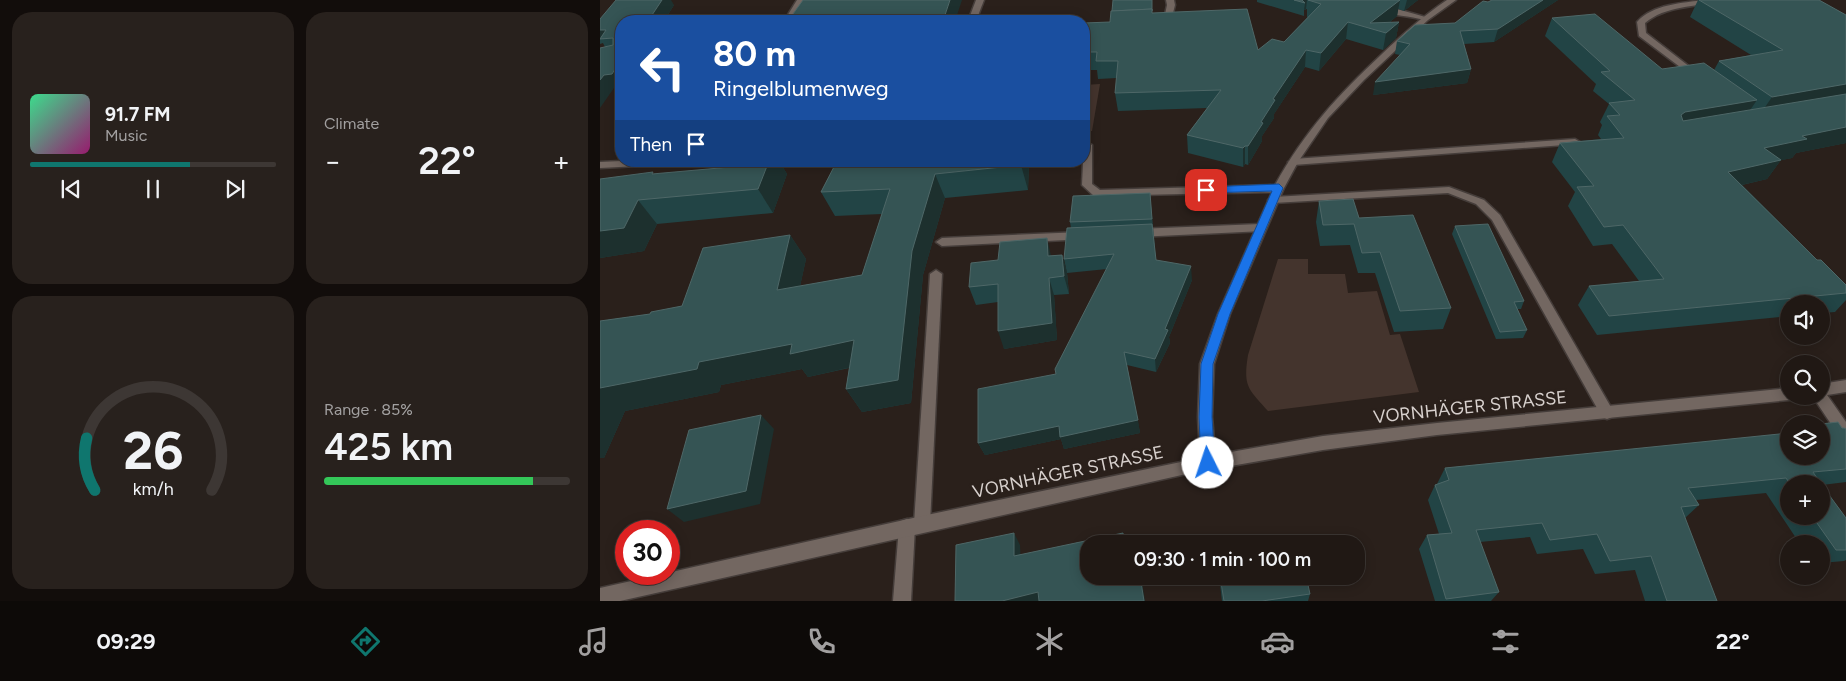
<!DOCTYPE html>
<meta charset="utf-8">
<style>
body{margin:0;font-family:Figtree,sans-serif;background:#28211d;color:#f1f3f6;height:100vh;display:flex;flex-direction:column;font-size:19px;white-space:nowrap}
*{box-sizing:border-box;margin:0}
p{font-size:16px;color:#a2a0a0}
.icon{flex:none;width:28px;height:28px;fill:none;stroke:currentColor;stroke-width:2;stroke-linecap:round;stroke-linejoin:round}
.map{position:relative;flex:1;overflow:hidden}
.drawer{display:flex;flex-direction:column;gap:12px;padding:12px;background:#120d0b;width:600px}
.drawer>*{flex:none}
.guide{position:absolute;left:15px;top:15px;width:475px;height:152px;border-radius:20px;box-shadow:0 2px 12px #0003,0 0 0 1px #3d3734;background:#1a4fa0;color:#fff;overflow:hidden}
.tools{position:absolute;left:1180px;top:295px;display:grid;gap:10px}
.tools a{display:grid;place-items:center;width:50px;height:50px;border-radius:50%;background:#201814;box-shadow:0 2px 12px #0003,0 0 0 1px #3d3734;font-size:25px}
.speed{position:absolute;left:15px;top:520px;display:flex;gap:10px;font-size:25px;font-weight:700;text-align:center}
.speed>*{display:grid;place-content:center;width:65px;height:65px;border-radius:50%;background:#201814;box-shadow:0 2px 12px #0003,0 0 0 1px #3d3734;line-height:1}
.speed .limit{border:8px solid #d22;background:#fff;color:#111}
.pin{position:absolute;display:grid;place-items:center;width:42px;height:42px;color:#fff;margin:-21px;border-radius:10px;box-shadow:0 2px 8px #0006}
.me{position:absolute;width:55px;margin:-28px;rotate:356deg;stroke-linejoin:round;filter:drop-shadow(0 0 4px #0008)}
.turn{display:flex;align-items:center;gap:18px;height:105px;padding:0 15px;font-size:22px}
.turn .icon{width:65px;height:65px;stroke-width:2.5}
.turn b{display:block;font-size:35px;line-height:42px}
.then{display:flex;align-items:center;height:48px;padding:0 15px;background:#0003;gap:10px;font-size:19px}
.big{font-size:38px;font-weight:600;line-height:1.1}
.drawer .tile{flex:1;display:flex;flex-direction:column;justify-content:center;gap:8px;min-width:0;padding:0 18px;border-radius:20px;background:#28211d}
.drawer .dial{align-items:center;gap:0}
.dial svg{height:130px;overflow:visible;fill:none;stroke:#3d3734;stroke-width:7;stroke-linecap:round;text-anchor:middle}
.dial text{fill:#f1f3f6;stroke:none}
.song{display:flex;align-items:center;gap:15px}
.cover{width:60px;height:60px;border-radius:8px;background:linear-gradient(135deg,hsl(150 70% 55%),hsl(320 70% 35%))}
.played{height:5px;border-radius:2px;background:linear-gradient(90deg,#0f766e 65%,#3d3734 65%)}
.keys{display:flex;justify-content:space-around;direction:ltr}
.heat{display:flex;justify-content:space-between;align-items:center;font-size:28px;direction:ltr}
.charge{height:8px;border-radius:4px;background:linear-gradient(90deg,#34c759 85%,#3d3734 0)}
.drawer .tiles{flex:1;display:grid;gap:12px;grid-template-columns:repeat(2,1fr)}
.trip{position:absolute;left:480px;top:535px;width:285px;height:50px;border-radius:20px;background:#201814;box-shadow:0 2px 12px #0003,0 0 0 1px #3d3734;font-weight:600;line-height:50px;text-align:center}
.menu{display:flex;height:80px;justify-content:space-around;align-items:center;background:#0d0a08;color:#a2a0a0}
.menu .icon{width:35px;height:35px}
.menu .selected{color:#0f766e}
.menu b{font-size:22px;color:#f1f3f6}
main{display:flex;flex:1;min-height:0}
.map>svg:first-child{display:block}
.green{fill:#44342d}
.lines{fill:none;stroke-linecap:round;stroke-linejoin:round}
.service-casing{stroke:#453d3a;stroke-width:3}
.minor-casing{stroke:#453d3a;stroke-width:3}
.secondary-casing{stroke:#453d3a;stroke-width:3}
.service{fill:#736761;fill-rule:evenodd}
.minor{fill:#736761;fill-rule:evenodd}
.secondary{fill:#736761;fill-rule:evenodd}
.wall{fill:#224445;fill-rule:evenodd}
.shaded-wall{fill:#1d302e}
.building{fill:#355454;stroke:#4e6767}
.route{fill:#1a73e8;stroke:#114b97}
.labels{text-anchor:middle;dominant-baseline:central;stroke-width:5;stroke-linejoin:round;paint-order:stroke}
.near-street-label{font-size:18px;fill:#d7d0cd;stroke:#2a201b}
</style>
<main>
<section class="drawer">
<div class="tiles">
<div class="tile">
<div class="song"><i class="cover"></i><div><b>91.7 FM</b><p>Music</p></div></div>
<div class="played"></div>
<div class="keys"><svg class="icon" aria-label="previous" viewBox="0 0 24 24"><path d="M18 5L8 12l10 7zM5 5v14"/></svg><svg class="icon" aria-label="pause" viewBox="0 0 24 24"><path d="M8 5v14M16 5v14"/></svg><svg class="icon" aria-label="next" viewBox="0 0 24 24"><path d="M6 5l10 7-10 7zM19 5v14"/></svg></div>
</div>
<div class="tile"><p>Climate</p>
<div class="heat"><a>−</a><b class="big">22°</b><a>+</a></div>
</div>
<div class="tile dial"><svg viewBox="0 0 100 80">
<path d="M14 69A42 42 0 1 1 86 69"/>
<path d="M14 69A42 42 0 0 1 9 37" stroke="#0f766e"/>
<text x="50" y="56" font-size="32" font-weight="700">26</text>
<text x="50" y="72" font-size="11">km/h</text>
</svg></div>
<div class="tile"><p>Range · 85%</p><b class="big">425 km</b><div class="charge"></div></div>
</div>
</section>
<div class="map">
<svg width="1246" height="601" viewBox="0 0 1246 601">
<rect width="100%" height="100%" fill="#2a201b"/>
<!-- green -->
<g class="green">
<path d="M500,84l-8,47h-8v-46z"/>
<path d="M678,259h30v15h37l3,19 29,-2 13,44 10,-1 19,58 -151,19c-20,-23 -25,-24 -20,-56z"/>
</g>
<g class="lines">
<!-- service casing -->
<g class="service-casing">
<g id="service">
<path d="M778,8l19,1 32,9 -4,2c-16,-4 -31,-5 -47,-8z"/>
<path d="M975,139l5,3 -2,2 -285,21 -5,-3 5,-3z"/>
<path d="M849,187l35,13 16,15 112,194 2,4 -2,4 -5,2 -5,-2 -110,-197 -16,-16 -28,-11 -175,10 -5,-3 5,-3z"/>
<path d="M660,224l6,4 -2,3 -127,6 -6,-4 6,-4z"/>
<path d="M482,232l4,1 2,3 -2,3 -144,7 -6,-4 6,-4z"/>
<path d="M336,270l6,4 -12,250 -2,5 -6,3 -6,-3 -2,-5 16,-250z"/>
<path d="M307,519l6,2 2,6 -4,74h-18l6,-74 2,-6z"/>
</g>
</g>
<!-- minor casing -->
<g class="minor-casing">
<g id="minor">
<path d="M197,0h8l-13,21h-8z"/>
<path d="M376,0h8l-8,21h-8z"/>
<path d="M566,0h8l1,5 -4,16 -4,2 -9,1v-4l6,-1 3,-14z"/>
<path d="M847,0h9l-28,20 -64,60 -36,38 -30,44 -14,26 -54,126 -16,50 -2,53 4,46 -3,5 -593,133h-20v-13l322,-72 278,-58 -2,-41 2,-53 18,-50 54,-122 -178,4 -12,-11 2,-44 8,4v39l8,6 175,-5c30,-54 63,-90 107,-131 21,-20 41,-38 65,-54z"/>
<path d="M1105,0h20l-4,2c-25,4 -56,4 -76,21l1,10 53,41 1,2 -4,3 -57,-43 -2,-14c16,-18 45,-19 68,-22z"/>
<path d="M21,161h61l-5,3 -77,4v-6z"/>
<path d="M1221,391l4,1 21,30v18l-5,-1 -26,-39 -2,-4h8z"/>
</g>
</g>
<!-- secondary casing -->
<g class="secondary-casing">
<g id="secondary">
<path d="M1246,380v12l-25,4v-12z"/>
<path d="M1189,388v8h6l-6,4 -352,35 -114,15 -115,20 -5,-2 -3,-5 3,-5 5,-2 115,-20 114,-13z"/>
</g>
</g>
<!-- service -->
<use href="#service" class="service"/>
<!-- minor -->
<use href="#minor" class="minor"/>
<!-- secondary -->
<use href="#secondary" class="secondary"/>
</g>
<!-- wall -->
<g class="wall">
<path d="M657,0h161l-14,11 -6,-2 -1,7 -7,6h9l-3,16 -13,12 -37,-11 -27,32 -14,-4 -31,47v4l-12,18v5l-14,24 -3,-1 -2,3 -55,-14 -1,-18 20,-27 -89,3 -3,-18 2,-15 -19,1 -1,-9h-6l-1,-5h-6v-42l26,-1 42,-9 106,37 26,-8 24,-25h-1v-8l-3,1v6l-47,-14z"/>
<path d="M958,0l-64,42 -30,2 7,25 -4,14 -94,12 27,-40 -5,-1 2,-13 58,-18 33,-21z"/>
<path d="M1098,0h121l27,15v128l-50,10 -4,5 -11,2 -14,19 -25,6 75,75 29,25v15l-11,12 -14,1v-9h-32v12l-192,19 -19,-30 11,-19 50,-5 -27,-37 -19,2 -25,-40 7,-14 -23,-30 8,-19 41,-4 -3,-4 4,-10 -2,-3 9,-18 -16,-13 3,-7 -51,-48 7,-18 110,51 52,1 5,-9 32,-6 -61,-38z"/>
<path d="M74,5l-10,16h-43l-7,67 -9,-41 -2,-4 -3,1v-25z"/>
<path d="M145,161h34l8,13 -14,39 -116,11 -13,27 -44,7v-79l142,-13z"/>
<path d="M237,161h192l-1,29 -83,8 -22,77 -12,128 -49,9 -16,-23 3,-21 -41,9 -6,-8 -81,16 -2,7 -94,19 -21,47h-4v-137l50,-7 32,-8 108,-71 16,24 -6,27 62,-11 20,-61 -47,2 -14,-24z"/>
<path d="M550,193l6,67 36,20 -23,57 1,6 -14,29 -29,-7 13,68 -76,16 -3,-10 -76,16 -7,-12 78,-69 51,-105 -40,4 -3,-14 7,-31 -1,-6z"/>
<path d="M719,201l40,17 92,90 -8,21 -49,3 -19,-59h-17l-8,-28 -30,1 -4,-24z"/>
<path d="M855,226l69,75 -3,8h-4l10,21 -4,8 -27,1 -44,-105z"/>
<path d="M462,255l5,18 2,21 -15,1 3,45 -53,9 -6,-47 -22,3 -7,-18 82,-31z"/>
<path d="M1242,428l4,1v53l-24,3 24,33v42l-2,1 -23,2v-19h-21l-34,-51 -70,7 3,5 -14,13 32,83h-72l-10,-31 -40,4 -12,-25 -46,5 -7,-17 -50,5 19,50 -8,9h-56l-16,-52 8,-14 12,-1 -11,-34 7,-15 2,-1 8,-16zM1189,484h32v32h-32z"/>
<path d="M619,576h87l4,18 -2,7h-86z"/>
</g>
<!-- shaded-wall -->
<g class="shaded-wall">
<path d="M62,0h9l3,5 -10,16h-16z"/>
<path d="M350,0h12l-7,21h-12z"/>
<path d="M701,0h6l-1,9 -2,1 1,-7z"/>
<path d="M800,0l-3,16 -18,15 -9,-8z"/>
<path d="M807,0h11l-14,11z"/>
<path d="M943,0h15l-64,42 4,-13z"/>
<path d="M748,22l-2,17 -27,32 2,-18z"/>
<path d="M799,22l-3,16 -13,12 3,-17z"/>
<path d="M0,30h6l-6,9z"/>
<path d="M706,50l-1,17 -31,47v4l-12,18v5l-14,24v-19l25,-47z"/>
<path d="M21,60v27l-7,1 -14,20v-28l4,-5z"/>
<path d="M871,69l-4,14 -94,12 2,-13z"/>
<path d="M1246,84v16l-87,16 13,-19z"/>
<path d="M1157,100l-13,19 -74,15 11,-19 4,-3z"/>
<path d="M1246,127v16l-50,10 -4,5 -42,9 14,-19 38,-12z"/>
<path d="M645,146v18l-2,3v-19z"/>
<path d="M1181,160l-14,19 -52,12 13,-19z"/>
<path d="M169,161h10l8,13 -14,39 -15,-24z"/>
<path d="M421,161h8l-1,29 -7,-25z"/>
<path d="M335,174l10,24 -22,77 -12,128 -49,9 -16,-23 66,-138z"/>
<path d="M38,200l19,24 -13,27 -44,7v-27z"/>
<path d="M190,235l16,24 -12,55 -17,-24z"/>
<path d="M447,238l4,18h-3z"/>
<path d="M462,255l5,18 2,21 -5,-18z"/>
<path d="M591,266l1,14 -23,57 1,6 -14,29 -1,-13 10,-30z"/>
<path d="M449,278l5,17 3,45 -53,9 -6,-18z"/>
<path d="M254,340l15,23 -61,14 -6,-8 -81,16 -2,7 -94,19 -21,47h-4v-70l99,-26 93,-18z"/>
<path d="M161,415l13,14 -14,75 -76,18 -17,-13z"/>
<path d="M538,420l2,13 -76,16 -3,-10 -76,16 -7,-12 81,-17z"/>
<path d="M414,533l6,12 1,22 -7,-11z"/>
<path d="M540,576h1l4,25h-1z"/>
<path d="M438,592l5,9h-41z"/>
</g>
<!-- building -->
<g class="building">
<path d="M16,0h46l-14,21h-27v39l-9,14 -8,1 -4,5v-32l13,-3v-7l-13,1 6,-9h-6v-11z"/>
<path d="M203,0h147l-7,21h-155z"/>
<path d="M513,0h39v11v-2l-40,2z"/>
<path d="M694,0h8l3,3z"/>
<path d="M708,0h92l-30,23 29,-1 -13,11 -38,-11 -27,31 -15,-3 -33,49 2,1 -14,22 2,1 -15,23h-3l-2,2 -56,-13 34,-45 -106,3 3,-32h-22l1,-9h-9l1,-5 -5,1v-25l26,-1 1,-11 41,-2v4l95,-4 11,41 14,-11 12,3 37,-38z"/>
<path d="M892,0h51l-45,29 -38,2 11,38 -96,13 35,-38 -13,-3 18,-16 40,-2 28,-22 5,1z"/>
<path d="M1099,0h120l27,15v69l-74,13 -53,-36 64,-11z"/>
<path d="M995,14l67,55 42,-6 53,37 -72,12 -4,3 2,6 163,-27v33l-44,9 5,3 -43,9 17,12 -53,12 89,88h4l25,25v8l-237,23 -20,-30 75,-7 -41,-54 -19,2 -27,-40 17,-1 -34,-43 64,-5 -17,-22 13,-1 -11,-12 26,-3 -34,-28 9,-1 -58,-53z"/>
<path d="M145,161h24l-11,28 -120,11 -14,28 -24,3v-52l53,-7 -1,2 90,-8z"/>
<path d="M237,161h184v4l-86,9 -23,77 -14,129 -52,9 8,-49 -64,14 2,-10 -93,18 -2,7 -97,19v-67l50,-7 1,-2 31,-6 21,-58 87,-13 -13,55 85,-15 28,-86 -69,3z"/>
<path d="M550,193l2,26 -82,3 3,-26z"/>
<path d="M753,199l6,19 54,-3 38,93 -51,3 -20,-59 -18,1 -8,-29 -31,1 -4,-24z"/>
<path d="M552,224l4,36 35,6 -26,63 3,1 -13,29 -31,-7 14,68 -78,17 -1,-11 -81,17v-54l78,-15 -1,-5 59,-115 -50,5 3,-31z"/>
<path d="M888,224l36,77 -10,1 13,28 -27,2 -45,-106z"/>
<path d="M447,238l1,18 14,-1 2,21 -15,2 3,45 -54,8v-47l-29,3 2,-24 27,-3 2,-18z"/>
<path d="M161,415l-15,76 -79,18 22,-79z"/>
<path d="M1238,422l4,6h2l2,1v40l-33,3 8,12h-31l-4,-6 -98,10 11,17 -18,2 36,94h-50l-16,-45 -41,5 -13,-27 -47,6 -8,-17 -66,7 23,62 -53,7 -19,-64 25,-2 -17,-48 14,-5 -4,-12 344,-35v23h32v-32z"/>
<path d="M1221,484l25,34v32h-10l-24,-34h9z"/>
<path d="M414,533v23l109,-23 1,11h-35v32h51l4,25h-105l-1,-9 -36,9h-47l1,-56z"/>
<path d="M697,535l2,9h-66z"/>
<path d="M620,576h86l4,18 -48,7h-38z"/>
</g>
<!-- route -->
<path class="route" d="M679,184l4,4 -53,126 -17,50 -1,53 3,46 -2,4 -5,2 -5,-2 -2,-4 -2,-46 2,-53 17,-50 54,-123 -66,2 -4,-3 4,-3z"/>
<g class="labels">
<!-- near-street labels -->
<g class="near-street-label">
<text transform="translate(870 407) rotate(-6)">VORNHÄGER STRASSE</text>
<text transform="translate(468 472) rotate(-12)">VORNHÄGER STRASSE</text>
</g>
</g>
</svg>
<div class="tools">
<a><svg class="icon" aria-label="sound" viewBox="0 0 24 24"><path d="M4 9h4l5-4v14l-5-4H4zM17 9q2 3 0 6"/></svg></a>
<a><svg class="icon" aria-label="search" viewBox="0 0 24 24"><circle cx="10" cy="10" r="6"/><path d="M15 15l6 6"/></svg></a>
<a><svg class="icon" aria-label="layers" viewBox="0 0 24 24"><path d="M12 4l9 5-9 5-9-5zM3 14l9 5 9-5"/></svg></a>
<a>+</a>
<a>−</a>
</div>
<div class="speed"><div class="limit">30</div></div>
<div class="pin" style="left:606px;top:190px;background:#d93025"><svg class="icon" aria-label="arrive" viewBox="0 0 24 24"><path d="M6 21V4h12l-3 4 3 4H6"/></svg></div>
<svg class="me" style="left:608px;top:463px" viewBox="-20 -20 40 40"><circle r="19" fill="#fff"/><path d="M0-13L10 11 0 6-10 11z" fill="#1a73e8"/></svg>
<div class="trip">09:30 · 1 min · 100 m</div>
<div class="guide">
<div class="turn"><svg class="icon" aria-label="left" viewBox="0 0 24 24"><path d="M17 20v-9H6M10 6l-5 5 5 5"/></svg><div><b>80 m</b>Ringelblumenweg</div></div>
<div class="then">Then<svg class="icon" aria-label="arrive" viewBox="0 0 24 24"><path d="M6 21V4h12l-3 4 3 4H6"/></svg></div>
</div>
</div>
</main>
<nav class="menu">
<b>09:29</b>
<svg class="icon selected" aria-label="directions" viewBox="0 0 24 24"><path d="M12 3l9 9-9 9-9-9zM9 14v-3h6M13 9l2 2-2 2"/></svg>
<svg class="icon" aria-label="music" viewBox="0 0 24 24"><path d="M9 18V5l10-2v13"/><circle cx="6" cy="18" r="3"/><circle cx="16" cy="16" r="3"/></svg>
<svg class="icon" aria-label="phone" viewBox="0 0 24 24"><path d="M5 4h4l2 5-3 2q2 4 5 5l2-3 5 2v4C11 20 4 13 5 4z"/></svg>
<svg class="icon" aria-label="climate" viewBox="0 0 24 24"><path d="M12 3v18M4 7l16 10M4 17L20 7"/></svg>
<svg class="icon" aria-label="car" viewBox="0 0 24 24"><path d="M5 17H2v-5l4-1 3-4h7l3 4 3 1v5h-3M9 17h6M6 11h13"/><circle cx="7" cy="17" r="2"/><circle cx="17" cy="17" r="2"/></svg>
<svg class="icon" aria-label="filters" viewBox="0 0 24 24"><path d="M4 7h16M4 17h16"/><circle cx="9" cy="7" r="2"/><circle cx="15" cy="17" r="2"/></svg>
<b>22°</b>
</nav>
